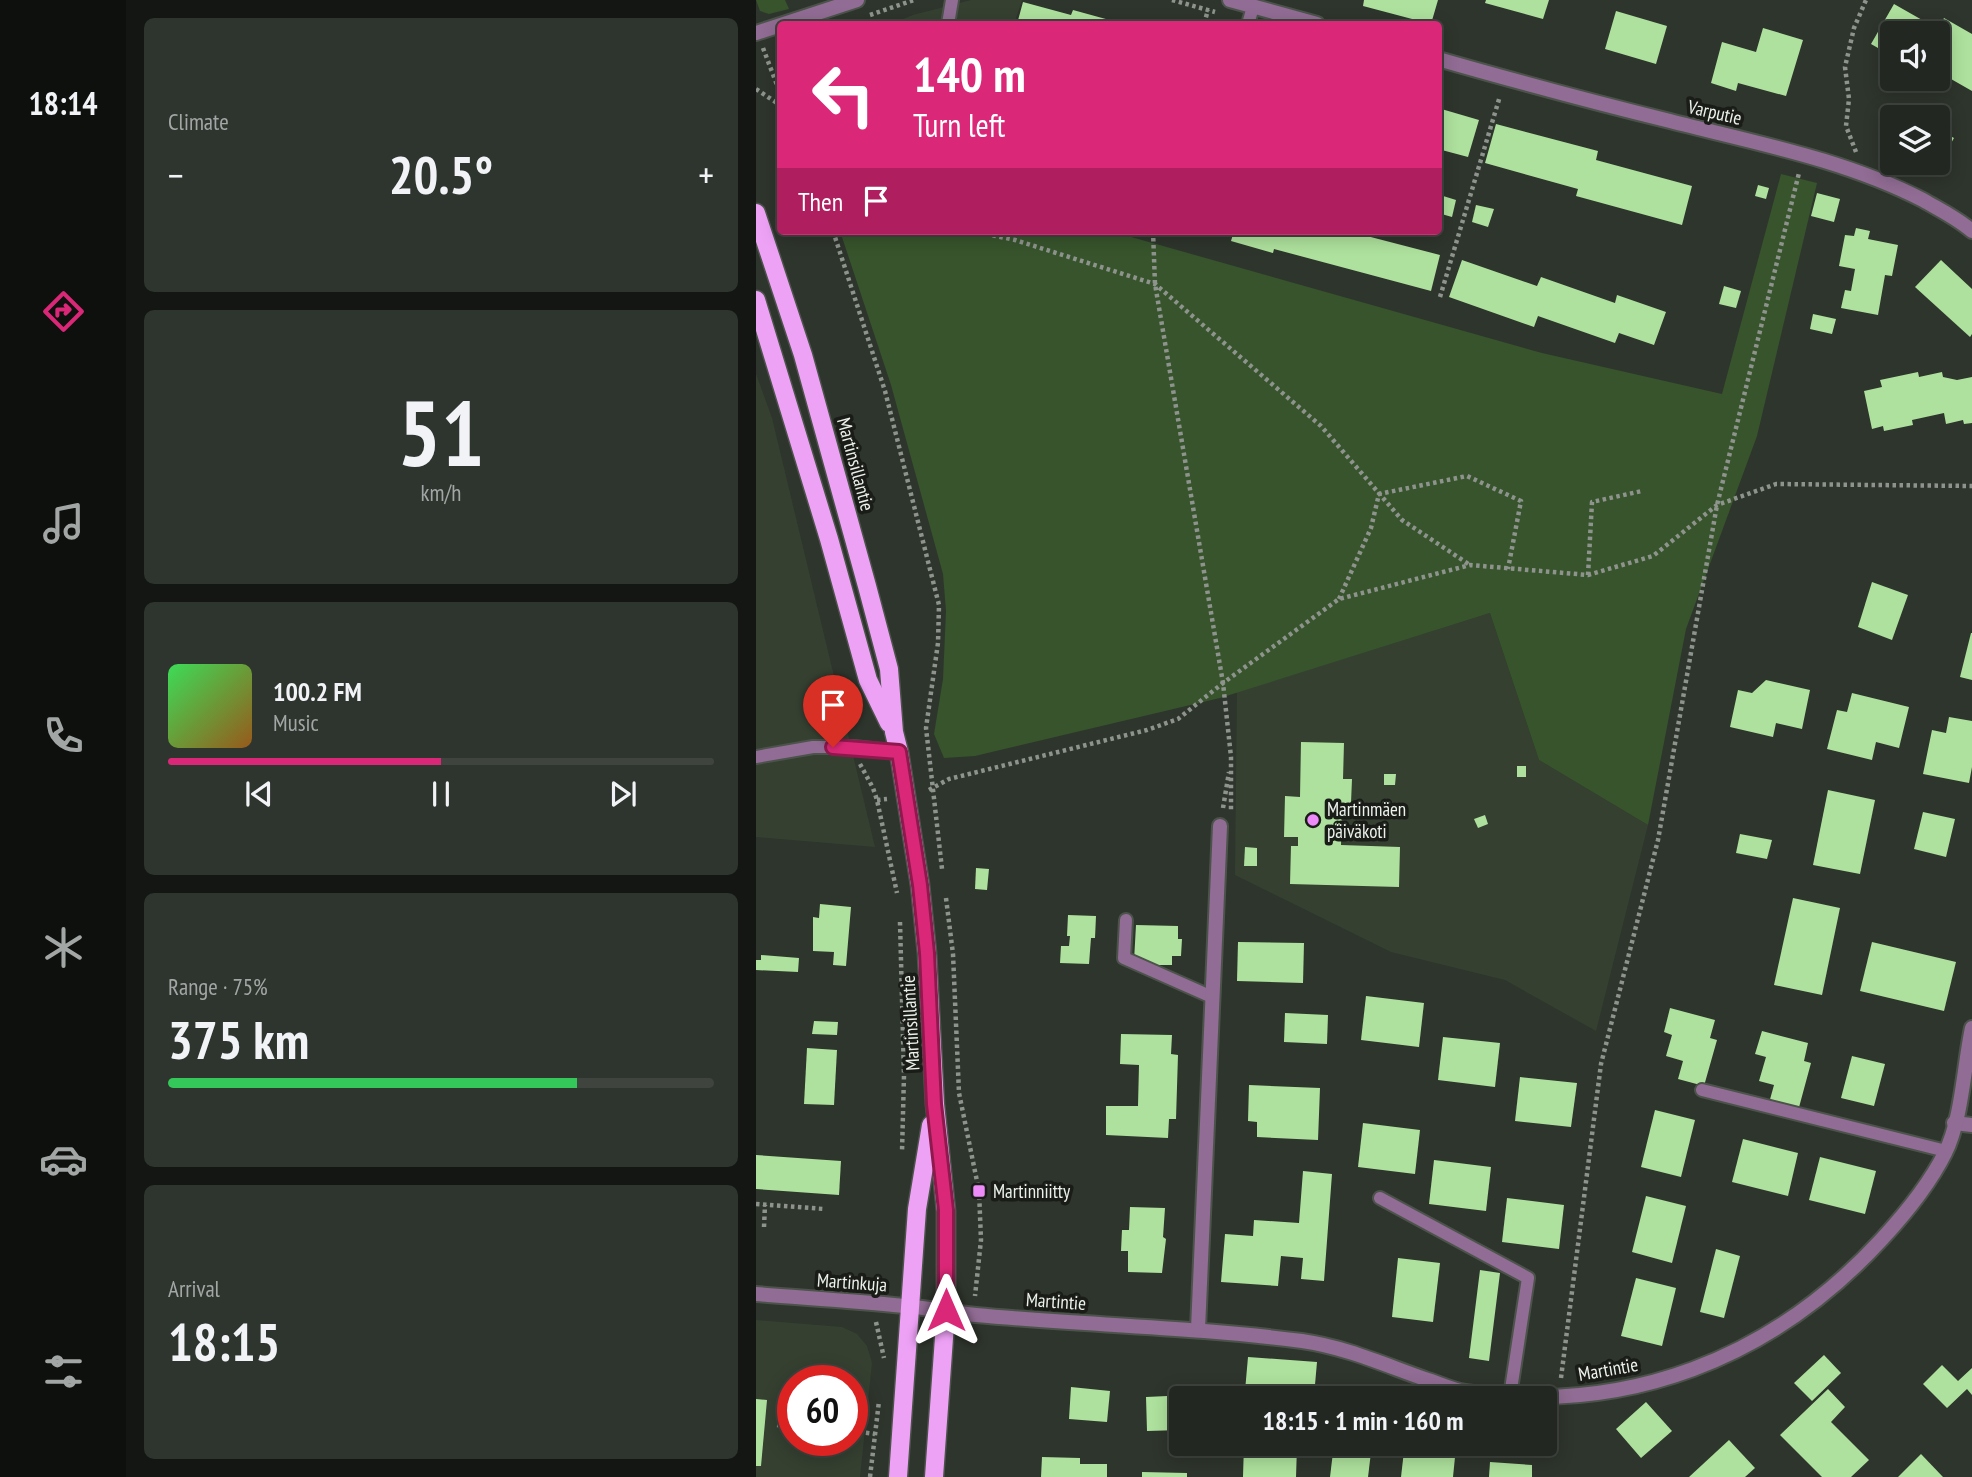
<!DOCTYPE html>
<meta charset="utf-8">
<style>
body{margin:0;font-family:"PT Sans Narrow",sans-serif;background:#2e342e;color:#f1f3f6;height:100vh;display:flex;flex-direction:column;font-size:26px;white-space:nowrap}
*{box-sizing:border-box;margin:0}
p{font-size:23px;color:#a2a6a5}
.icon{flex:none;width:38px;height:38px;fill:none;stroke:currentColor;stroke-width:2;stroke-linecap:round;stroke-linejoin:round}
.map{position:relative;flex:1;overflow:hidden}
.details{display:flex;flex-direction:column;gap:18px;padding:18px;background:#131612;width:630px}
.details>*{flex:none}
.hud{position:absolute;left:21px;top:21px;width:665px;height:214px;border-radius:7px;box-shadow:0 4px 18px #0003,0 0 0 2px #3f443f;background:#db2777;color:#fff;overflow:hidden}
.fabs{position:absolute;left:1124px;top:21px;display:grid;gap:14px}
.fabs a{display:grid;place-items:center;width:70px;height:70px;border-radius:7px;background:#222821;box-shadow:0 4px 18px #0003,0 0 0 2px #3f443f;font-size:35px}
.speed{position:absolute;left:21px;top:1365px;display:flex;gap:14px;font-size:35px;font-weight:700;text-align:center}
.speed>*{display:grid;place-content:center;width:91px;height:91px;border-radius:50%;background:#222821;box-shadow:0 4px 18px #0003,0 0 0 2px #3f443f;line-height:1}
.speed .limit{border:10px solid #d22;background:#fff;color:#111}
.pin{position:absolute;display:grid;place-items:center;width:60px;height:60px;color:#fff;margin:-72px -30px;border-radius:50% 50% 50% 0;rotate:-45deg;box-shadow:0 0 7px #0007}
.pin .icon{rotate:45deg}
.me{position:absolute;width:77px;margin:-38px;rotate:0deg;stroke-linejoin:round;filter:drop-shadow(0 0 5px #0008)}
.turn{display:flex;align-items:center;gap:24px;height:147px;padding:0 21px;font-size:32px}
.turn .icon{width:91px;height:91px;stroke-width:2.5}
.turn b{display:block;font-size:49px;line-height:60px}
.then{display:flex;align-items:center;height:66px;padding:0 21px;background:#0003;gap:14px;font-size:26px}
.big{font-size:52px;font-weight:700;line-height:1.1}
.details .card{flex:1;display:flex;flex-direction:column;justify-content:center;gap:10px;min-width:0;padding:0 24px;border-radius:10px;background:#2e342e}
.details .dial{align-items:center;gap:0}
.dial b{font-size:91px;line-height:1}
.song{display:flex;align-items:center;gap:21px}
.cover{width:84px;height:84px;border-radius:10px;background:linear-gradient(135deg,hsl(130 70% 55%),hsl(30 70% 35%))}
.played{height:7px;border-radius:4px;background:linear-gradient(90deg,#db2777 50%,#3f443f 50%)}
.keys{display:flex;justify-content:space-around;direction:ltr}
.heat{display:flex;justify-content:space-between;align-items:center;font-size:38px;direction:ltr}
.charge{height:10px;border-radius:5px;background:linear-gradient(90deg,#34c759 75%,#3f443f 0)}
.trip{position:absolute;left:413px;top:1386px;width:388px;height:70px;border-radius:7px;background:#222821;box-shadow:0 4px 18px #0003,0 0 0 2px #3f443f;font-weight:700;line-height:70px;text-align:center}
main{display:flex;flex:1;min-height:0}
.tabs{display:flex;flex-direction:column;width:126px;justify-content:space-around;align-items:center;background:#0e100d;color:#a2a6a5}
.tabs .icon{width:49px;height:49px}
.tabs .on{color:#db2777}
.tabs b{font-size:32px;color:#f1f3f6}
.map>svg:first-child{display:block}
.built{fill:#354031;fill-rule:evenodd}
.green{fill:#37542c}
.building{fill:#aee19d}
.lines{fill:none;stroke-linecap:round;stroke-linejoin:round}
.lane-casing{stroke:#4c534b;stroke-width:16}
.street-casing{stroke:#4c534b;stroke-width:18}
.primary-casing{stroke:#4c534b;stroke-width:21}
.path{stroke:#8e948d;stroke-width:4.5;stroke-dasharray:3.5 3.5;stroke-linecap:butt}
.lane{stroke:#916c94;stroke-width:12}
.street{stroke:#916c94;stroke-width:14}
.primary{stroke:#eea2f6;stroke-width:18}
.route-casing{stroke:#8e194d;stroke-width:18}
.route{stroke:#db2777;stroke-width:12}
.poi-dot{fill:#ed8cf9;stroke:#191c17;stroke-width:2.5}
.labels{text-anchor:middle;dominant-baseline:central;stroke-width:7;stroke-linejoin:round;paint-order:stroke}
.street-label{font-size:19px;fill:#ecf1eb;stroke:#191c17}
.poi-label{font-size:19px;fill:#ecf1eb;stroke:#191c17;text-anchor:start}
</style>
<main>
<nav class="tabs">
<b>18:14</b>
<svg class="icon on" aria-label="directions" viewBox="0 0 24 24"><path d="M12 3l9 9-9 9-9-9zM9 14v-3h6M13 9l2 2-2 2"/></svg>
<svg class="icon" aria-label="music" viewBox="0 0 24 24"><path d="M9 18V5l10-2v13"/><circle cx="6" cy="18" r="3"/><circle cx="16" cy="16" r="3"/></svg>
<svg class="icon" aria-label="phone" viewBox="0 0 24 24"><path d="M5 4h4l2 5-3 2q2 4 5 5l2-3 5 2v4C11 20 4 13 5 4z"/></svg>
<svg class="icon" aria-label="climate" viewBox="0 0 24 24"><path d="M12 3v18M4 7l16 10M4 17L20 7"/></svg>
<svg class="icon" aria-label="car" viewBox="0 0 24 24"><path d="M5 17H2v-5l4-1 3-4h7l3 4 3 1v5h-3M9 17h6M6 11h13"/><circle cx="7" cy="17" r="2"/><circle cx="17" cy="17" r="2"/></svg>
<svg class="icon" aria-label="filters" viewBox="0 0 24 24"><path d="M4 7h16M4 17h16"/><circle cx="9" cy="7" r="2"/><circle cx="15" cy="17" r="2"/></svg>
</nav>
<section class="details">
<div class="card"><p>Climate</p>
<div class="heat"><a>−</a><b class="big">20.5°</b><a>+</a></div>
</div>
<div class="card dial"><b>51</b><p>km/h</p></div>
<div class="card">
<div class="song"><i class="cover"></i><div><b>100.2 FM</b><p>Music</p></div></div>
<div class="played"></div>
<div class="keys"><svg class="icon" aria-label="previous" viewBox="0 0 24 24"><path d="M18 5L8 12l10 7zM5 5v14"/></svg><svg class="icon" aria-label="pause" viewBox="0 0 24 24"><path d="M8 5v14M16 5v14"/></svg><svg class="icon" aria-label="next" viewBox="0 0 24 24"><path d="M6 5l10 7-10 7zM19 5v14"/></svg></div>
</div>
<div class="card"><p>Range · 75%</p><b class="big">375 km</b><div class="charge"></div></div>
<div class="card"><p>Arrival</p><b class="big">18:15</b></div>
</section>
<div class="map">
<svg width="1216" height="1477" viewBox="0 0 1216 1477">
<rect width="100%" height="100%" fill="#2e352c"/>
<!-- built -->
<g class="built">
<path d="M215,0h51l-8,24h-123l22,-9z"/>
<path d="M0,374l16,44 103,429 -119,-10z"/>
<path d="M734,613l49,147 109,65 -52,206 -91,-51 -114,-28 -156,-77 2,-183z"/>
<path d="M0,1320l86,7 15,7 10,12 5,17 -12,114h-104zM37,1381h59v59h-59z"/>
</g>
<!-- green -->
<g class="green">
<path d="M0,0h29l4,9 -20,5 -9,-3z"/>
<path d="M1025,174l36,9 -60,253 -71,193 -38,196 -109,-65 -49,-147 -270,85 -245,58 -31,2 -10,-24 9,-55 3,-68 -3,-37 -52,-189 -51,-154h270l432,122 180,41z"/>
</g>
<!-- building -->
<g class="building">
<path d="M608,0h74l-7,24 -68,-18z"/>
<path d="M730,0h63l-6,19 -58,-16z"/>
<path d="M267,2l48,13 2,-5 51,14h-107z"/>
<path d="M1138,4l44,25 6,-11 28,16v57l-35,-20v-38h-45v23l-21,-12z"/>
<path d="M860,11l51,15 -11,38 -51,-15z"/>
<path d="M1007,28l40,12 -17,56 -48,-13 -2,8 -25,-8 11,-41 34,10z"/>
<path d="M682,108l41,12 -11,37 -30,-8z"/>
<path d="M740,124l102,27 -2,9 96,26 -10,39 -106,-29 2,-7 -93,-26z"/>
<path d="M1181,129l17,9 -13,23 -4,-2z"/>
<path d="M1002,185l11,3 -3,11 -11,-3z"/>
<path d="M1061,193l23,6 -6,23 -23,-6z"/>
<path d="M684,195l16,5 -4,17 -14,-4z"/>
<path d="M720,205l18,4 -6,18 -16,-5z"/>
<path d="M1100,228l14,3 -2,8 30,6 -6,31 -7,-1 -7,40 -37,-7 4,-18 6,1 4,-22 -16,-3 6,-31 9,1z"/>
<path d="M478,231h130l-1,4 77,20 -9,36 -157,-42 -1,4 -42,-12z"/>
<path d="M706,260l75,26 4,-9 74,26 2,-8 49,17 -12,33 -35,-12 -4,10 -77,-27 -4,11 -85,-30z"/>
<path d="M1185,260l31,29v45l-2,3 -55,-50z"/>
<path d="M968,286l17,5 -5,17 -17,-4z"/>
<path d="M1057,314l23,5 -4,15 -22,-5z"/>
<path d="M1162,372l1,5 23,-5 1,5 14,3 15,-3v46l-8,1 -1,-4 -17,4 -2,-11 -32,7 1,5 -29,6 -1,-5 -11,3 -8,-38 18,-4 -2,-7z"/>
<path d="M1116,582l36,13 -16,45 -34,-13z"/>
<path d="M1215,633h1v47l-12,-3z"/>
<path d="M1010,680l44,10 -8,39 -26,-6 -3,14 -43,-10 8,-37 14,3z"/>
<path d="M1096,693l57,14 -10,41 -23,-6 -4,18 -45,-11 10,-39 10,2z"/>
<path d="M1193,717l23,4v46l-3,16 -46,-9 9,-44 14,3z"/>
<path d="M545,742l43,1 -1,36h9l-1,24h-9l-1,42 59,2 -1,40 -109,-3 1,-38h7v-9h-14l1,-41 15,1z"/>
<rect x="761" y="766" width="9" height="11"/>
<path d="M628,774h12l-1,11h-11z"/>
<path d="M1072,790l47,10 -15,74 -47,-9z"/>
<path d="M1167,812l32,7 -9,38 -32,-8z"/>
<path d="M729,815l3,9 -10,4 -4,-9z"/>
<path d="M984,834l32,6 -5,19 -31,-6z"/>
<path d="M489,847l12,1v18h-13z"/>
<path d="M220,868l13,1 -2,21 -12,-1z"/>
<path d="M1037,898l47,10 -18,87 -48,-10z"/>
<path d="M64,904l31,3 -5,59 -13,-1 1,-13 -21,-1v-34l6,1z"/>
<path d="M312,915l28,1 -1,22h-4l-2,26 -29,-1 1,-17h8l1,-10h-3z"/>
<path d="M380,925l42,1v13h4l-1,17h-9v9h-26l-12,-4z"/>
<path d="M482,942l66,1 -1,40 -66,-2z"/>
<path d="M1116,942l84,20 -12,49 -84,-20z"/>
<path d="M5,955l38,3 -1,14 -42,-2v-10h5z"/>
<path d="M610,996l58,7 -5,44 -58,-7z"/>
<path d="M914,1008l45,12 -5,18 7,2 -13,46 -26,-7 5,-18 -17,-5 6,-21 -8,-3z"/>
<path d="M529,1013l43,2 -1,29 -43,-2z"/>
<path d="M58,1021l24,1 -1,13 -25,-1z"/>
<path d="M1006,1031l46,12 -4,18 7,2 -13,48 -29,-8 5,-18 -15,-4 7,-24 -11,-3z"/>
<path d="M365,1034l51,1 -1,19 7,1 -2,64h-7l-1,19 -62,-3v-29h32l1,-41 -19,-1z"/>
<path d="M687,1037l57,6 -5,44 -57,-7z"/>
<path d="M51,1048l30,2 -3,55 -30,-1z"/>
<path d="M1096,1056l33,8 -11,42 -33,-8z"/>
<path d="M764,1077l57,6 -6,44 -56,-6z"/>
<path d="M493,1085l71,3 -2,52 -61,-3v-15l-9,-1z"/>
<path d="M899,1110l40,10 -14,57 -40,-10z"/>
<path d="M607,1123l57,7 -5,44 -57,-7z"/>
<path d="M987,1139l55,14 -10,43 -56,-14z"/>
<path d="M0,1155l85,6 -2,34 -83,-6z"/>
<path d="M1064,1157l56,14 -11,43 -56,-14z"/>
<path d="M678,1160l57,7 -5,44 -57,-7z"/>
<path d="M547,1171l29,3 -8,107 -23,-2 2,-21 -22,-2 -3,30 -57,-4 4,-48 28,2 1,-16 45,3z"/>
<path d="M890,1196l40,10 -14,57 -40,-11z"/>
<path d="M751,1198l57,7 -5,44 -57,-7z"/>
<path d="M374,1207l35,1 -2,29 3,2 -4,34 -34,-1v-21h-7l1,-21h7z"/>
<path d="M960,1249l24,7 -16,62 -24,-6z"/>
<path d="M642,1258l42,5 -7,59 -41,-5z"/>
<path d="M724,1270l20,3 -11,88 -20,-3z"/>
<path d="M880,1278l40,10 -14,58 -41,-10z"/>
<path d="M1068,1355l17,18 -29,28 -18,-18z"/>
<path d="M492,1357l69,5 -3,34 -69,-5z"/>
<path d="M1186,1365l16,16 14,-13v27l-5,-6 -20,19 -24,-24z"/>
<path d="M315,1387l39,4 -3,31 -38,-3z"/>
<path d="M1072,1389l17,18 -14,15 38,38 -18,17h-29l-42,-42z"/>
<path d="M454,1394v4h-29v32l-34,1 -1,-34z"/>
<path d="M0,1399l11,1 -6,66h-5z"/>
<path d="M890,1402l26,29 -31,27 -25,-29z"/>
<path d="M973,1440l26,28 -10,9h-56z"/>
<path d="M488,1444l53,1 -1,32h-53z"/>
<path d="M578,1444h38l-4,33h-38z"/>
<path d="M648,1451l51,6 -2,20h-52z"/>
<path d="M1165,1454l22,23h-45z"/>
<path d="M286,1457l38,1v6h27v13h-66z"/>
<path d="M734,1462l42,3v12h-43z"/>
<path d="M386,1472l45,1v4h-45z"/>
</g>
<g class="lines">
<!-- lane casing -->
<g class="lane-casing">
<g id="lane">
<path d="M192,24l4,-24"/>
<path d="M492,24l5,-17"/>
<path d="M0,757l57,-10h41l45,5"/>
<path d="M370,920l-2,38 88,39"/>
<path d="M946,1090l244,61"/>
<path d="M624,1198l148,80 -18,118"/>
</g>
</g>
<!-- street casing -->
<g class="street-casing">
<g id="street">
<path d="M474,0l87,24"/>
<path d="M0,33l101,-33"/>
<path d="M682,59c77,22 154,43 232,62 85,22 173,38 253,79 17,10 34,18 49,31"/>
<path d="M1198,1123l18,2"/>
<path d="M0,1294c50,4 100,7 149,12 24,2 47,7 71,9 109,10 218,12 326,26 43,6 83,24 123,38 13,4 27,11 40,13 162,23 307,-33 417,-153 24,-26 47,-54 63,-86 17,-33 19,-88 27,-125"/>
<path d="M442,1329l22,-503"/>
</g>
</g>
<!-- primary casing -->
<g class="primary-casing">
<g id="primary">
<path d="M0,213l47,142 64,231 22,83 5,63 5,20 21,133 7,68 8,151 11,107v99l-12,167"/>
<path d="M0,300l73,239 39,141 21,43"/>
<path d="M142,1477l19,-268 14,-84"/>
</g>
</g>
<!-- path -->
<g class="path">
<path d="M416,0l43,12"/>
<path d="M114,15l44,-15"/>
<path d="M448,24l4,-14"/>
<path d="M7,48l17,45"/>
<path d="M0,89l24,16"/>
<path d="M1100,152l-10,-26 3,-27 -4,-32 9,-39 12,-28"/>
<path d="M77,231l52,160 54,214 -1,38 -12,85 16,141"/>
<path d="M216,231l43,9 140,44 166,142 81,94 68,45"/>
<path d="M397,231l2,53 68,399 8,74v55"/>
<path d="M684,297l60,-201"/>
<path d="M832,575l4,-73 50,-11"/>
<path d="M583,599l32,-71 8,-34 88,-18 54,25 -13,68"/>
<path d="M104,764l13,24 4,12 20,93"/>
<path d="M173,790l20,-11 198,-49 31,-11 45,-36 116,-84 131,-34 118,10 65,-19 64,-51 59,-21 196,2"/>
<path d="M121,800l10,-1"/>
<path d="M467,808l6,-36"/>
<path d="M190,898l7,56 6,139 20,98 2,49 -6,56"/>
<path d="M144,922l4,153 -2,77"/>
<path d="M0,1204l68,5"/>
<path d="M8,1227l1,-22"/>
<path d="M120,1322l8,36"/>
<path d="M805,1378l40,-314 57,-224 59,-335 82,-332"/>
<path d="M21,1425l16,1"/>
<path d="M96,1431l23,3"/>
<path d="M114,1477l9,-76"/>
</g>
<!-- lane -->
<use href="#lane" class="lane"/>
<!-- street -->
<use href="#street" class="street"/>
<!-- primary -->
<use href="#primary" class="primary"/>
</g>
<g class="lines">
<!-- route casing -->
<g class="route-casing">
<path id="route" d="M77,747l66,5 21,133 7,68 7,151 12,106v100"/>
</g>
<!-- route -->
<use href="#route" class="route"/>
</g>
<!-- markers -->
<g class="poi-dot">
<circle cx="557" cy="820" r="7"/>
<rect x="216" y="1184" width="14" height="14" rx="3.5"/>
</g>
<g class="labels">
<!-- street labels -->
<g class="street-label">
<text transform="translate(959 112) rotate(13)">Varputie</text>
<text transform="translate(100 464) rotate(75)">Martinsillantie</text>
<text transform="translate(154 1023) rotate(-93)">Martinsillantie</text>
<text transform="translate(96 1282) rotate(4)">Martinkuja</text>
<text transform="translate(300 1301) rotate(4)">Martintie</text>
<text transform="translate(852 1369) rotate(-10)">Martintie</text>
</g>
<!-- poi labels -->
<g class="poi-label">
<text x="571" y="809">Martinmäen<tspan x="571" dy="22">päiväkoti</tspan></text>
<text x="237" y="1191">Martinniitty</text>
</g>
</g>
</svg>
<div class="fabs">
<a><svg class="icon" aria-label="sound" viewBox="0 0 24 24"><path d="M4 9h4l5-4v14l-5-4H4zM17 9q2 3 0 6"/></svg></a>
<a><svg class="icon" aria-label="layers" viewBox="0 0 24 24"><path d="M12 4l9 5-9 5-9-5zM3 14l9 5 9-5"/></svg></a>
</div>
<div class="speed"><div class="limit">60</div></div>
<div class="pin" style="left:77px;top:747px;background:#d93025"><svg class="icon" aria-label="arrive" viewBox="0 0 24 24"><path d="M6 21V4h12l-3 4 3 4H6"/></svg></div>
<svg class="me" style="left:190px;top:1310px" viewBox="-20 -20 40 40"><path d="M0-17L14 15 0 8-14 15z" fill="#db2777" stroke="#fff" stroke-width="4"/></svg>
<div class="trip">18:15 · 1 min · 160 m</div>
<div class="hud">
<div class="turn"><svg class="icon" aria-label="left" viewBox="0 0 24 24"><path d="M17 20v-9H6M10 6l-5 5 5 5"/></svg><div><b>140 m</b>Turn left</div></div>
<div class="then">Then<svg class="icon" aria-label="arrive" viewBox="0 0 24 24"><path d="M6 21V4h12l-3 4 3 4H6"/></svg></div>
</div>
</div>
</main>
